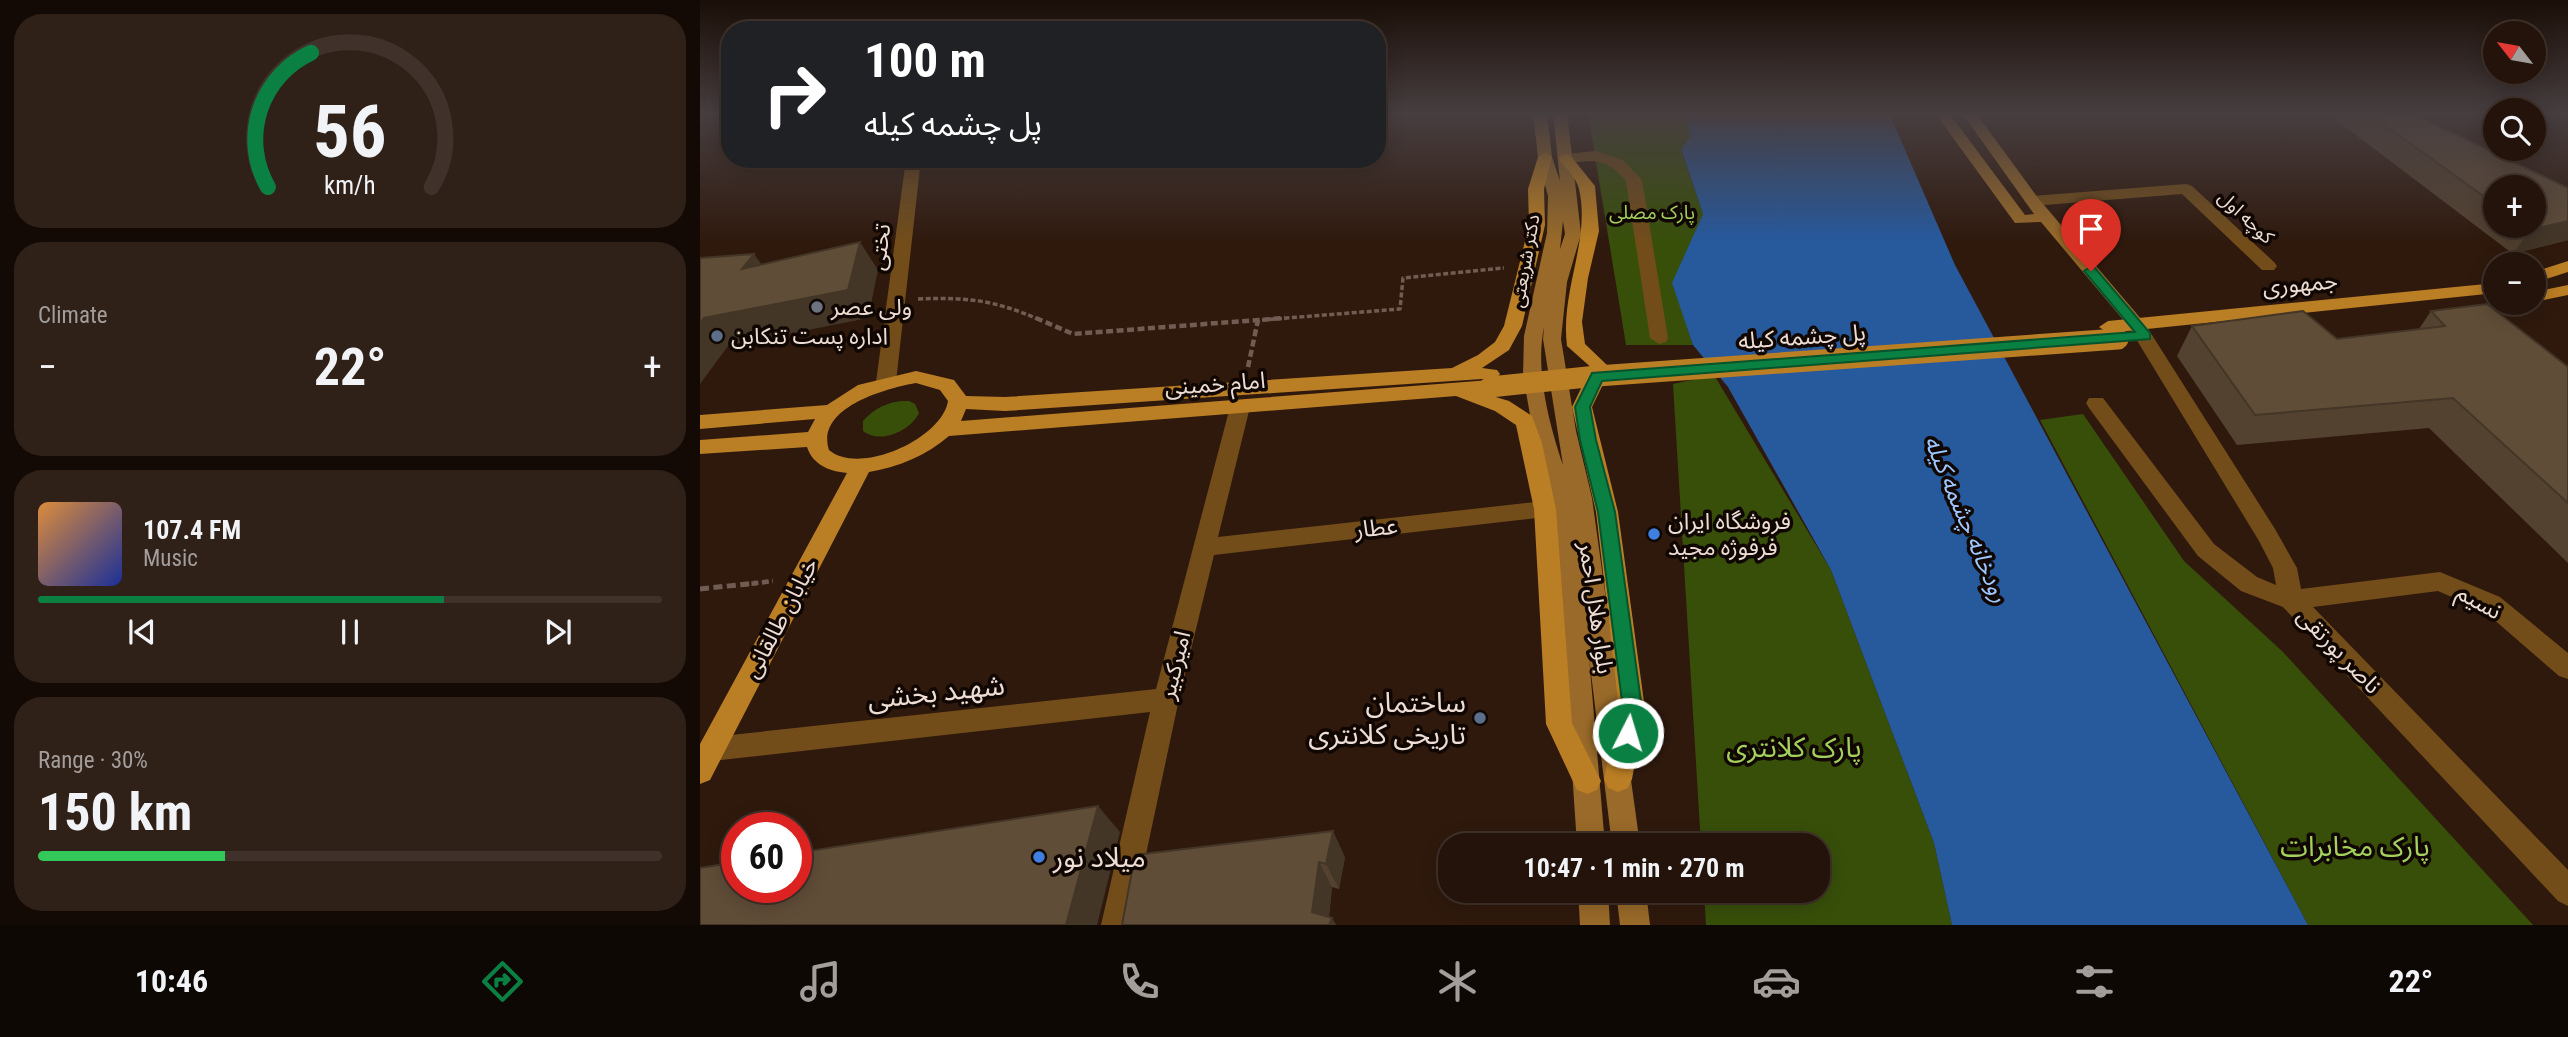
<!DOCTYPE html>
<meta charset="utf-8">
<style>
body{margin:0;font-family:"Roboto Condensed","Noto Sans Arabic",sans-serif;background:#2f2018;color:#f1f3f6;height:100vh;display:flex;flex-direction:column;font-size:26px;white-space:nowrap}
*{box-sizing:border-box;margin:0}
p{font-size:23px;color:#a39e9c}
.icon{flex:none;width:38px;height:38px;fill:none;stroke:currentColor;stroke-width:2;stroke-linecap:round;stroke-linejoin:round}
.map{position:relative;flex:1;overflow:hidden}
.sheet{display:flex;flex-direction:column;gap:14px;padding:14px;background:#130a06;width:700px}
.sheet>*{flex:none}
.guide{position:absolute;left:21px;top:21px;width:665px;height:147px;border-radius:28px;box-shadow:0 4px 18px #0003,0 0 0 2px #40322b;background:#202124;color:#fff;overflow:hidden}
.needle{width:46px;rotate:301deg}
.fabs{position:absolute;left:1783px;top:21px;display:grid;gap:14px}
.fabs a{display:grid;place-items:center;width:63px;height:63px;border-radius:50%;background:#23130a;box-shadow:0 4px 18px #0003,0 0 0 2px #40322b;font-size:35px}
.speed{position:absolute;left:21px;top:812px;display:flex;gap:14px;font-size:35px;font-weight:700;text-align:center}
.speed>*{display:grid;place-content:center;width:91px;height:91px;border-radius:50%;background:#23130a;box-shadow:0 4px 18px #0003,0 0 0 2px #40322b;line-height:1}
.speed .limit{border:10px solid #d22;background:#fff;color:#111}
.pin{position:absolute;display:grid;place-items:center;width:60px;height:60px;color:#fff;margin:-72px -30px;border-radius:50% 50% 50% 0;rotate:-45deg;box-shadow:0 0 7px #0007}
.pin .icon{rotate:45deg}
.me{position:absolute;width:77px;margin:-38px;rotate:5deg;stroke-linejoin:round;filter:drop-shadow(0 0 5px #0008)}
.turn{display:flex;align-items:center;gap:24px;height:147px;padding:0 28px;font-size:32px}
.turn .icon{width:91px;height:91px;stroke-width:2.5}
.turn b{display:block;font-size:49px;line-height:60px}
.big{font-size:52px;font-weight:700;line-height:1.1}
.sheet .widget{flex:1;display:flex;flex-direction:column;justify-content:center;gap:10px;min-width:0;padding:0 24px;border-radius:28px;background:#2f2018}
.sheet .dial{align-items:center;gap:0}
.dial svg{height:182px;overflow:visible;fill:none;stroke:#40322b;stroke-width:7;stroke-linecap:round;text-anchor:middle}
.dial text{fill:#f1f3f6;stroke:none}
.song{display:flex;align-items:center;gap:21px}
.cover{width:84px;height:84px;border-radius:10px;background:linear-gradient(135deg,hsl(30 70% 55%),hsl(230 70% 35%))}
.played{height:7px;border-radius:4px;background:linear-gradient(90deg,#0b8043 65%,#40322b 65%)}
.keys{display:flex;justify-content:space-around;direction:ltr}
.heat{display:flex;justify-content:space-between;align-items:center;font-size:38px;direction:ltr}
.charge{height:10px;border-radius:5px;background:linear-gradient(90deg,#34c759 30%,#40322b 0)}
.trip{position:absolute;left:738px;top:833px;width:392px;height:70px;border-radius:28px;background:#23130a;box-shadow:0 4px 18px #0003,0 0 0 2px #40322b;font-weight:700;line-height:70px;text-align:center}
.tabs{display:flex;height:112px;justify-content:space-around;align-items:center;background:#0e0804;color:#a39e9c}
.tabs .icon{width:49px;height:49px}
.tabs .selected{color:#0b8043}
.tabs b{font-size:32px;color:#f1f3f6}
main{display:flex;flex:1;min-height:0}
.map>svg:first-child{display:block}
.green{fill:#384f0a}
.water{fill:#27599d}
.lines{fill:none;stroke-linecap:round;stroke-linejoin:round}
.path-far2{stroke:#705c52;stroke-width:3.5;stroke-dasharray:5 2.5;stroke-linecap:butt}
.path-far1{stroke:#705c52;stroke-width:4.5;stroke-dasharray:7 3.5;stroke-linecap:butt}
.path{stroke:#705c52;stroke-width:5;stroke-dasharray:9 4.5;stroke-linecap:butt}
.street{fill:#724d1a;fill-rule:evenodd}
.secondary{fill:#996a29;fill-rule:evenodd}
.primary{fill:#ba7e24;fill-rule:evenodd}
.primary-bridge{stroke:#ba7e24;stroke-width:21}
.wall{fill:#534230;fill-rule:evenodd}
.shaded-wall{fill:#433627}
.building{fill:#604d38;stroke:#433627;stroke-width:2}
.route{fill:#0b8043;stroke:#07532c;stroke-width:2}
.worship-dot{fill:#6b7280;stroke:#100703;stroke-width:2.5}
.service-dot{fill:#5c6f8a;stroke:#100703;stroke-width:2.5}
.shop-dot{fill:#3f7fe0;stroke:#100703;stroke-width:2.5}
.labels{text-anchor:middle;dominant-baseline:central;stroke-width:7;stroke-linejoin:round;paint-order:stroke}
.far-park-label{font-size:19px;fill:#a4d15d;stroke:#100703}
.far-street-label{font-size:19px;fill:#edddd5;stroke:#100703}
.street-label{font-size:23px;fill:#edddd5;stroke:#100703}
.poi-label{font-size:23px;fill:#edddd5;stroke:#100703;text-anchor:start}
.water-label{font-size:24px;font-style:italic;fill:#9dc6ff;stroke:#100703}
.near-street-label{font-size:28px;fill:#edddd5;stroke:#100703}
.near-poi-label{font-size:28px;fill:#edddd5;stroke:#100703;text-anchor:end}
.near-park-label{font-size:28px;fill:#a4d15d;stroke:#100703}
</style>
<main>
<section class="sheet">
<div class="widget dial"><svg viewBox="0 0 100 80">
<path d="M14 69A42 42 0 1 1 86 69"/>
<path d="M14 69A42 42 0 0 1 33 10" stroke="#0b8043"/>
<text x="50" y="56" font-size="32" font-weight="700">56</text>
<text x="50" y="72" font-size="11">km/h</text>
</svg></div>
<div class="widget"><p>Climate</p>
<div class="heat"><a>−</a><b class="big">22°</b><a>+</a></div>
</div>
<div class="widget">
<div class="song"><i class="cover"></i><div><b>107.4 FM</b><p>Music</p></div></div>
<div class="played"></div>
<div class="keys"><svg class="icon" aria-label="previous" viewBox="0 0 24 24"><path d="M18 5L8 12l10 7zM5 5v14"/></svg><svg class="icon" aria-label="pause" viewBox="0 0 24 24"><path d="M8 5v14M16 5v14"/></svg><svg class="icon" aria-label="next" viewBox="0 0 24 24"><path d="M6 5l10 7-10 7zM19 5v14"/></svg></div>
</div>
<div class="widget"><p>Range · 30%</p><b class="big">150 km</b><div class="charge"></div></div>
</section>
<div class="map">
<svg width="1868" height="925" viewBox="0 0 1868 925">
<rect width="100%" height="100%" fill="#2f190d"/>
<!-- green -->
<g class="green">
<path d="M888,113h96l7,24 -10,13 22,64 -30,69 20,62h-67z"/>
<path d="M1014,375l117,195 103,273 18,82h-246l-2,-34h114v-46h-117l-28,-461z"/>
<path d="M209,401l6,3 4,9c-8,17 -38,32 -56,18v-10c12,-14 28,-21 46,-20z"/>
<path d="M1383,414l101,147 99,91 250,273h-225l-268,-505z"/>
</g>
<!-- water -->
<path class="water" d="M984,113h205l66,152 353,660h-356l-18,-82 -103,-273 -103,-183 -35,-42 -21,-62 31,-69 -22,-65 9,-12z"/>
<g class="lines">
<!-- path-far2 -->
<g class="path-far2">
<path d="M218,299c49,-2 77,1 122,21"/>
<path d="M562,320l138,-11 3,-31 101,-10"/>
</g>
<!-- path-far1 -->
<g class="path-far1">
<path d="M336,318l37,16 212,-16"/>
<path d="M548,367l10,-47"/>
<path d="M41,585l32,-4"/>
</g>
<!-- path -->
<path class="path" d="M0,589l56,-6"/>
<!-- street -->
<g class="street">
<path d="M896,151l27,9 19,20 26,158 -2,4 -7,2 -9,-6 -24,-157c-31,-37 -51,-8 -68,-23l7,-4z"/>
<path d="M206,159h15l-25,223 -3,5h-14l-3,-5z"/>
<path d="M1486,184l6,2 82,76 3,4 -3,4h-12l-80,-76 -150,12 -8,-5 8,-5z"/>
<path d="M1436,318l9,6 130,205 22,39 4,21 139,-17 60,25 68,56v26l-9,-3 -75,-65 -46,-20 -125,16 255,263v36l-10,-5 -275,-294 -42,-16 -43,-35 -109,-148 -3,-5 3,-5h14l111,146 43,33 19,8 -3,-17 -14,-27 -132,-217z"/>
<path d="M540,400l7,2 3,5 -32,130 327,-36 8,2 3,6 -3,6 -8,2 -331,38 -35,144 -48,226h-30l49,-213 -438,49 -9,-3 -3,-6 3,-12 9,-3 444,-48 74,-282 3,-5z"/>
</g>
<!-- secondary -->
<g class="secondary">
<path d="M833,113h14l5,44 8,24 -7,-68h14l14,121 -14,48 -6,57 15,92 16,67 48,347h-28l-23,-188 16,188h-28l-23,-344 -19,-58 -12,-68 1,-39 23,-103 1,-37 -10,-39zM863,221l2,13 -5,15zM844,327l-1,12 20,126c-14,-41 -28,-95 -19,-138z"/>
<path d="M1235,113h14l76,102 9,-1 -72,-101h14l62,85 104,122 3,4 -3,4h-12l-89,-106 -26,1z"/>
<path d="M878,891h30l2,34h-30z"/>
<path d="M916,891h30l4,34h-30z"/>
</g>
<!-- primary -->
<g class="primary">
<path d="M845,153l7,4 -8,32 1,36 -23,101 -13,24 -27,18 15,2 3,4 -3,4 -492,33 -39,-2 -5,12 529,-41 7,2 3,5 -3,5 -11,2 23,7 23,15 10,27 14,66 16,214 29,58 -4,9 -10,4 -10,-4 -31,-66 -12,-215 -18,-84 -21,-14 -39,-15 -507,40c-22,19 -50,31 -80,36l-159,308 -10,4v-40l147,-271c-18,-2 -34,-8 -40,-26l-107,7v-14l108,-8 7,-13 -115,10v-14l127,-10 31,-20 58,-14 38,9 12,16 39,1 447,-29 26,-13 17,-13 9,-16 25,-101 -1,-36 10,-32zM216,383l24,7 8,11c-6,38 -89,75 -119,49 -14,-43 59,-62 87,-67z"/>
<path d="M865,154l5,1 25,31 4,45 -11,47 -6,44 3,22 22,21 -7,5 7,6 -15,31 26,105 27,197 -13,70 -4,9 -10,4 -10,-4 -4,-9 15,-70 -23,-197 -24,-105 15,-31 7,-6 -27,-24c-7,-56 24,-105 12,-157 -2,-11 -15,-22 -21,-31z"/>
<path d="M1868,261v11l-34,11v-11z"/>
<path d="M1796,283v10l-388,40 -9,-6 9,-6z"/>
<path d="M1868,285v10l-34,7v-10z"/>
</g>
<!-- primary-bridge -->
<path class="primary-bridge" d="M790,387l107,-11 521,-37"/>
</g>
<!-- wall -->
<g class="wall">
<path d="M1627,113h41l200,75v52l-55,14zM1796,187l38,39h-38z"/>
<path d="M1731,311l137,56v196l-139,-135 -192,17 -60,-89 15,-30 145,13 82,-10z"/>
<path d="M435,855l210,2 -6,32 -7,-2 -3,30 3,1 4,7h-214z"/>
</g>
<!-- shaded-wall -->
<g class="shaded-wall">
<path d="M1868,221v19l-55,14 17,-24z"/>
<path d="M160,242l18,28 -10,48 -140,28 -28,38v-60l4,-6z"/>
<path d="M54,254l20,28 -32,-13z"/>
<path d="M398,806l22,26 -23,93h-31z"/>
<path d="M633,831l12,26 -6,32 -13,-25z"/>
<path d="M619,862l13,25 -4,38 -16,-13z"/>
<path d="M632,918l4,7h-7z"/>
</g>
<!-- building -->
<g class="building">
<path d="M1668,113h43l157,75v33l-38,9 -6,-4h10v-39h-38v18z"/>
<path d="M160,242l-12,48 -144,28 -4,6v-66l54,-4 -12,15z"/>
<path d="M1787,304l81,63v136l-115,-105 -198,17 -63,-89 111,-15 34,28 108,-13 -14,-15z"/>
<path d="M398,806l-32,119h-366v-57l37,-6v25h59v-34z"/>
<path d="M633,831l-7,33 -7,-2 -7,50 20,6 -3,7h-207l13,-70z"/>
</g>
<!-- sky -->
<linearGradient id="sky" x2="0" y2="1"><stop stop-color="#1a0e07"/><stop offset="0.47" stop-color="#473e40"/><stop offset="1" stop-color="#473e40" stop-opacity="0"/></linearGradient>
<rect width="1868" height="242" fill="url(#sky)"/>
<!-- route -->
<path class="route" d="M1391,267l4,1 55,65v6l-548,42 -12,26 6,33 19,72 27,197 -7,30 -7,3 -7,-3 -3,-6 5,-24 -25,-197 -18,-72 -5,-33 17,-34 543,-41 -51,-61z"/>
<!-- markers -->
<circle class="worship-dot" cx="117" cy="307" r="7"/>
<g class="service-dot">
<circle cx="17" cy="336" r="7"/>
<circle cx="780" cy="718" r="7"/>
</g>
<g class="shop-dot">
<circle cx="954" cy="534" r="7"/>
<circle cx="339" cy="857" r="7"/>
</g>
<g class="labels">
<!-- far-park labels -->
<g class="far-park-label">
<text x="952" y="212">پارک مصلی</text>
</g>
<!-- far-street labels -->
<g class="far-street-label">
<text transform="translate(1546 217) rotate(43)">کوچه اول</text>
<text transform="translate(825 261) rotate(-80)">دکتر شریعتی</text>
</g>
<!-- street labels -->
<g class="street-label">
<text transform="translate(180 247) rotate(-83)">تختی</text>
<text transform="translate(1600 284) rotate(-5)">جمهوری</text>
<text transform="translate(1102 337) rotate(-4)">پل چشمه کیله</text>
<text transform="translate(515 384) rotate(-4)">امام خمینی</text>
<text transform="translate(676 528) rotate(-6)">عطار</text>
<text transform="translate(1779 602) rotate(29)">نسیم</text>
<text transform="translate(896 608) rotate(82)">بلوار هلال احمر</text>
<text transform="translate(81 618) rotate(-62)">خیابان طالقانی</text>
<text transform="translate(1639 651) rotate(46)">ناصر پورتقی</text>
<text transform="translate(475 665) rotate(-76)">امیرکبیر</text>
</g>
<!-- poi labels -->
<g class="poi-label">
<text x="131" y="307">ولی عصر</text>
<text x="31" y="336">اداره پست تنکابن</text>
<text x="968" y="521">فروشگاه ایران<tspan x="968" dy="26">فرفوژه مجید</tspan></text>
</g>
<!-- water labels -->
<g class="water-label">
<text transform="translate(1266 519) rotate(67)">رودخانه چشمه کیله</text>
</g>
<!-- near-street labels -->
<g class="near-street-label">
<text transform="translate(236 692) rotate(-6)">شهید بخشی</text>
</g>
<!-- near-poi labels -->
<g class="near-poi-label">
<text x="766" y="702">ساختمان<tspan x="766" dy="32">تاریخی کلانتری</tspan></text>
<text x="353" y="857" text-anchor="start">میلاد نور</text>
</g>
<!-- near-park labels -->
<g class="near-park-label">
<text x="1094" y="747">پارک کلانتری</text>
<text x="1655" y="846">پارک مخابرات</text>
</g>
</g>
</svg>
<div class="fabs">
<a><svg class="needle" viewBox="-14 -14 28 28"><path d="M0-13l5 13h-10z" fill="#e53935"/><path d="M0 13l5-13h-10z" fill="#a39e9c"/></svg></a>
<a><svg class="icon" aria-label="search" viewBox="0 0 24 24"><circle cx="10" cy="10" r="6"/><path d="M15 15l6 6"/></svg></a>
<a>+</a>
<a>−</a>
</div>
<div class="speed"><div class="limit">60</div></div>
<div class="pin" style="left:1391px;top:271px;background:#d93025"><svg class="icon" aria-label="arrive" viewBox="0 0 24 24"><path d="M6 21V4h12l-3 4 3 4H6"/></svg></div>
<svg class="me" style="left:928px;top:733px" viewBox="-20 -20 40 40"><circle r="17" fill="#0b8043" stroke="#fff" stroke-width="3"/><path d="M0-11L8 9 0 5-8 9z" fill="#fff"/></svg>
<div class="trip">10:47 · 1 min · 270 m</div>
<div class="guide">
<div class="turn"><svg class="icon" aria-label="right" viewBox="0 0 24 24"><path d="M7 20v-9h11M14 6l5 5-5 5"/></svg><div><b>100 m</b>پل چشمه کیله</div></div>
</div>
</div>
</main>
<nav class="tabs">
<b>10:46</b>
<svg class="icon selected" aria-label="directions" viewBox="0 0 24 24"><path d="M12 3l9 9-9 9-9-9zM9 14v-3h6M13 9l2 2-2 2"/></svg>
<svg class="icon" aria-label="music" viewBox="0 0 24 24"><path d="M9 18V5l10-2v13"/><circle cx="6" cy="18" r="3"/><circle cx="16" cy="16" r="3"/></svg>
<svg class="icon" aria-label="phone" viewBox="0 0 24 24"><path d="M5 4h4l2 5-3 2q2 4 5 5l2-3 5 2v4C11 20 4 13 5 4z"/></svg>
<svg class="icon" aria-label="climate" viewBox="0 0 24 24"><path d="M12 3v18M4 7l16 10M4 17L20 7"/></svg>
<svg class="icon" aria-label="car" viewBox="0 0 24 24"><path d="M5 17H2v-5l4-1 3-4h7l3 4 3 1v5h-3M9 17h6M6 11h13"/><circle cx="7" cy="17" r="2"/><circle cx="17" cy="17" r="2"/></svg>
<svg class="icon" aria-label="filters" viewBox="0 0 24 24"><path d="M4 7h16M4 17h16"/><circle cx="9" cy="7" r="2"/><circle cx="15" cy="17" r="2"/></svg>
<b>22°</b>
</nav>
